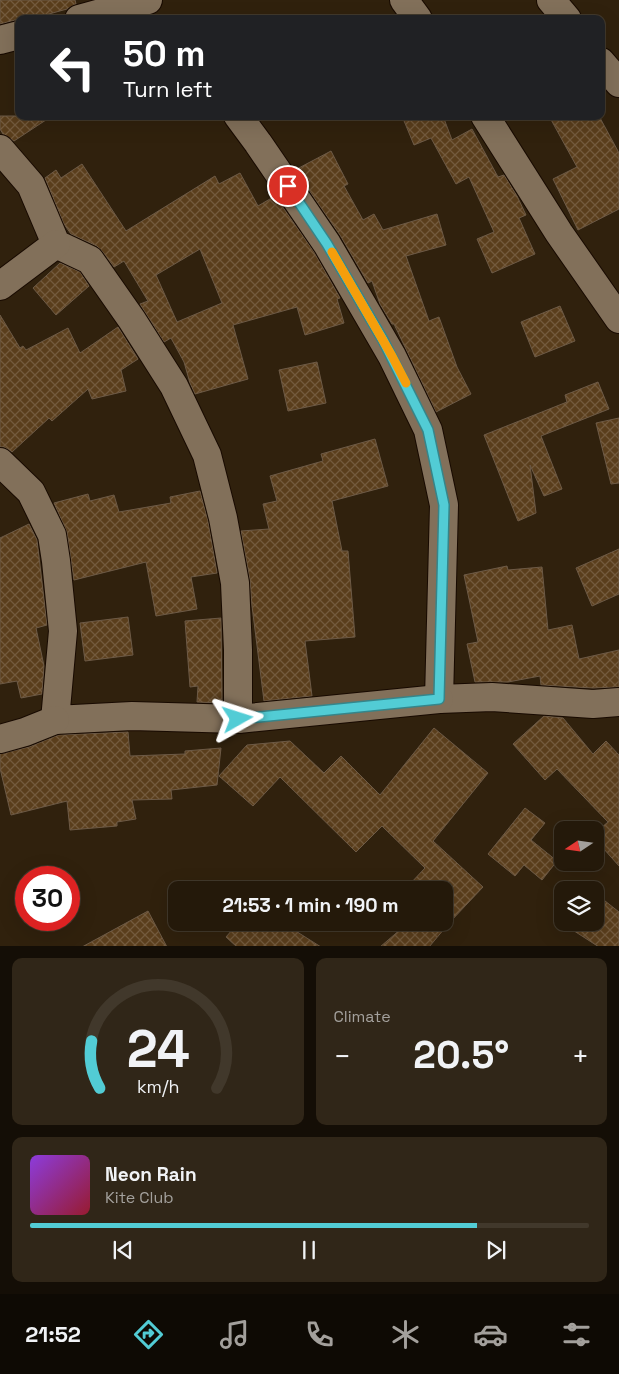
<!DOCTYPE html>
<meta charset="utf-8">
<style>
body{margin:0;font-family:"Space Grotesk",sans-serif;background:#302618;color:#f1f3f6;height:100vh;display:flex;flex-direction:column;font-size:19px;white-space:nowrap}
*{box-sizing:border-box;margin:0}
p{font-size:16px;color:#a3a09c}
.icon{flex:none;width:28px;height:28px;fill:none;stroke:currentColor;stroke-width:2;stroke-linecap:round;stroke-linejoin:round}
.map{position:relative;height:946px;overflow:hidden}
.details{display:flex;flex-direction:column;gap:12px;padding:12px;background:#140e06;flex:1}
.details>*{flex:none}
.banner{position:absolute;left:15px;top:15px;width:590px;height:105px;border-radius:10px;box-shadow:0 5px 20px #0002,0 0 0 1px #41382b;background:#202124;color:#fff;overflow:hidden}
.needle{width:32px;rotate:257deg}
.controls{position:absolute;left:554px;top:821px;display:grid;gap:10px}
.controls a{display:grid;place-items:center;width:50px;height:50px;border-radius:10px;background:#24190a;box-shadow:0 5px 20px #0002,0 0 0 1px #41382b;font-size:25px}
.speed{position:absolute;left:15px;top:866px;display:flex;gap:10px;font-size:25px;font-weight:700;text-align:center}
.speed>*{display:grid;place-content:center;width:65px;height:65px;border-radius:50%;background:#24190a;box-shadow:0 5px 20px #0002,0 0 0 1px #41382b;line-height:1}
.speed .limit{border:8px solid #d22;background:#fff;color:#111}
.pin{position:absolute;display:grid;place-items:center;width:42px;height:42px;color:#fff;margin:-21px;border:2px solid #fff;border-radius:50%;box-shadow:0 1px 5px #0007}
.me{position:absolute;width:55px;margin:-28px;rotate:84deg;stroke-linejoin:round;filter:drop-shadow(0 0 4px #0008)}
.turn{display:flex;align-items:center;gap:18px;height:105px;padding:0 25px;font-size:22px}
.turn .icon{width:65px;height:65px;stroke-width:2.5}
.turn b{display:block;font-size:35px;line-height:42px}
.big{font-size:38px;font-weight:700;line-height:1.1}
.details .tile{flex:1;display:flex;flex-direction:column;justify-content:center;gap:8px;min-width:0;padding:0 18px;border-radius:10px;background:#302618}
.details .dial{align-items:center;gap:0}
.dial svg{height:130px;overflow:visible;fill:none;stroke:#41382b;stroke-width:7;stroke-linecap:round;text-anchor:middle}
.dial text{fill:#f1f3f6;stroke:none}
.song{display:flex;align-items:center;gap:15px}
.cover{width:60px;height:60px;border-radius:8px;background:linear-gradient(135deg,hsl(270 70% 55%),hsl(350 70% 35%))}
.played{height:5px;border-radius:2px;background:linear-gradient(90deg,#52ccd5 80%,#41382b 80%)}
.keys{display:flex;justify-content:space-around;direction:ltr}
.heat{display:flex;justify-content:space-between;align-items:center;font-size:28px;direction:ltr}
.details .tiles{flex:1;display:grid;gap:12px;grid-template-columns:1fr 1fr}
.tile:last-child{grid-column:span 2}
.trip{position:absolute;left:168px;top:881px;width:285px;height:50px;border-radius:10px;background:#24190a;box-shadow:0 5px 20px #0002,0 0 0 1px #41382b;font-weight:700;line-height:50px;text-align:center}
.tab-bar{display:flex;height:80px;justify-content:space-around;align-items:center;background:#0e0a04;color:#a3a09c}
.tab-bar .icon{width:35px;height:35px}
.tab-bar .active{color:#52ccd5}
.tab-bar b{font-size:22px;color:#f1f3f6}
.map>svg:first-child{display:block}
.building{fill:url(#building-cross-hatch);stroke:#6d5a46;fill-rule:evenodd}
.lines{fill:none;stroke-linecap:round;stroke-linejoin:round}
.street-casing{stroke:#180a00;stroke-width:30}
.street{stroke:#82705a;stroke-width:28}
.route-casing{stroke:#35858a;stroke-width:12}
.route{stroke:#52ccd5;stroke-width:9}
.slow{stroke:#f59e0b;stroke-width:9}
</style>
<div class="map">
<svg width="619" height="947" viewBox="0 0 619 947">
<defs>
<pattern id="building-cross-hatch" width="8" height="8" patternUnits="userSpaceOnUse" patternTransform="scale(1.25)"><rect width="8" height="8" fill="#5a3e1c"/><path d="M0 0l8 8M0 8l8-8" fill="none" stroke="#735a3d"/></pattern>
</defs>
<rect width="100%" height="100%" fill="#30210d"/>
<!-- building -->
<g class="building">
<path d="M0,0h75l1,4 -9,5 -36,10h-12l-19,5z"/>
<path d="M0,116h52l-38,25 -11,-7 -3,-5z"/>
<path d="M402,116h41l9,24 20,-11 26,48 6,-2 13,21 9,19 -7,3 16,36 -43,19 -15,-34 17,-7 -25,-55 -13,7 -25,-46 -17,7z"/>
<path d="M549,116h50l20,37v56l-41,21 -25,-51 24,-12z"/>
<path d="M331,151l17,33 -4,2 19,34 11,-6 9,16 54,-16 9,31 -40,11 23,65 10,-4 18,50 14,27 -35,18 -42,-88h-2l-12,-20 -8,-23 -4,2 -28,-48 -45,-65z"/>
<path d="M82,164l44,67 89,-55 4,8 21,-11 18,33 17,-10 39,56 26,46 -3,1 7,24 -39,12 -8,-28 -64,18 15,54 -53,15 -5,-11 -6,-21 -13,-24 -7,4 -24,-38 8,-3 -24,-40 -10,6 -12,-16 -5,-5 -26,-12 -7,-10 -19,-46 11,-8 5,8zM200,249l22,54 -45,19 -21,-47z"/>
<path d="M60,263l20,9 9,14 -33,29 -23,-27z"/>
<path d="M560,306l15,35 -40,16 -14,-35z"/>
<path d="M0,315l20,33 3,-2 3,4 42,-22 12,25 38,-26 20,32 -17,11 5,21 -34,8 -4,-10 -36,32 -3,-3 -37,34 -8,-5h-4z"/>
<path d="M317,362l9,41 -38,8 -9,-41z"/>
<path d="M598,382l11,27 -68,27 21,53 -18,7 -14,-31 6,48 -18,8 -34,-86 83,-33 -2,-7z"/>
<path d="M619,418v65l-8,1 -15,-61z"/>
<path d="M375,439l13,47 -56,15 10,50h6l7,86 -50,4 7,55 -48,5 -12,-95 -2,-26 -9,-49 28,-2 -6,-25 14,-3 -7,-25 53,-15 -2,-7z"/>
<path d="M200,491l8,30 9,52 -26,4 6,32 -41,7 -10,-54 -72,18 -7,-48 -13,-29 34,-9 2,7 24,-6 5,17 52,-9 -1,-6z"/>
<path d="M29,524l8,16 10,85 -11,3 8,38 -2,28 -21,4 -4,-17 -17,3v-146z"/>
<path d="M619,549v45l-27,12 -16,-38z"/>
<path d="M507,566l1,4 34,-3 6,63 24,-5 7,34 40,-9v37l-26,1 -52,-3 -1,-9 -32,6h-33l-8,-38 11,-2 -14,-67z"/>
<path d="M128,617l5,38 -48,6 -5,-38z"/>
<path d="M221,618l1,85 -25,-1 1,-16 -8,1 -5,-66z"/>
<path d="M544,716l19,2 30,36 13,-13 13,14v111l-24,-27v-6l13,-11 -51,-53 -12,11 -32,-36z"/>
<path d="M434,728l54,45 -55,68 50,46 -33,35 -6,-6v-26h-29l-6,-5 16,-17 -43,-42 -26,26 -76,-75 -27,29 -34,-30 28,-31 43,-4 34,32 17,-17 39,39z"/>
<path d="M128,732l2,24 55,-2v-3l36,-3 -4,37 -46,5 1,9 -40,1 4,19 -19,3v4l-47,4 -3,-29 -56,14 -11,-47v-14l29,-7 29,-12z"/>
<path d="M525,808l20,15 -14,17 26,21 -15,19 -18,-15 -9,11 -27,-22z"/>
<path d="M595,893l24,19v35h-20l-31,-20 3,-5h24z"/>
<path d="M148,911l19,36h-85z"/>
<path d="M239,922h57l-5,6 30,19h-84l-11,-10z"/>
<path d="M409,922h41l-21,25h-49z"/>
</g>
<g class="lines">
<!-- street casing -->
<g class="street-casing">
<g id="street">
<path d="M404,0l14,19"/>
<path d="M551,0l16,19"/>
<path d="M79,19l69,-19"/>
<path d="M0,40l19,-5"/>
<path d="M601,62l18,21"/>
<path d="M238,116l20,27 69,101 65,112 36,74 16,75 -5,194 53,-2 101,7 26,-2"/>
<path d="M485,116l74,117 60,86"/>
<path d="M0,149l31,36 25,59 34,16 42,60 42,66 33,69 16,63 12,65 3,67v69"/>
<path d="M0,286l56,-42"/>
<path d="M0,462l31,30 21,43 4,26 7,70 -8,89 77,-4 106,3 201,-20"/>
<path d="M0,739l25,-7 30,-12"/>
</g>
</g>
<!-- street -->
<use href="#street" class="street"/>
</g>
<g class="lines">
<!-- route casing -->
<g class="route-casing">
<path id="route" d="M238,719l201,-20 5,-194 -16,-75 -45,-90 -56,-96 -39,-58"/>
</g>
<!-- route -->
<use href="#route" class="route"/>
<!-- slow -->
<path class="slow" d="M332,252l60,104 14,27"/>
</g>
</svg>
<div class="controls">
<a><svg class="needle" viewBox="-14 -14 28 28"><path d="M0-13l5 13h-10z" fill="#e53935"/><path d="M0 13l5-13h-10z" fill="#a3a09c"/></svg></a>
<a><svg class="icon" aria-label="layers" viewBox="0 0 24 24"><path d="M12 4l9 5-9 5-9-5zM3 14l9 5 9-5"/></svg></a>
</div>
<div class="speed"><div class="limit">30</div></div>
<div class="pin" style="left:288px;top:186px;background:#d93025"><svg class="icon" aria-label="arrive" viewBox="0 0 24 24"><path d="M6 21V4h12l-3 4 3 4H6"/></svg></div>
<svg class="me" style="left:238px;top:719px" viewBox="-20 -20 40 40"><path d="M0-17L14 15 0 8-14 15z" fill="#52ccd5" stroke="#fff" stroke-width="4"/></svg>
<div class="trip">21:53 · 1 min · 190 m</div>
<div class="banner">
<div class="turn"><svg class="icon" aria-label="left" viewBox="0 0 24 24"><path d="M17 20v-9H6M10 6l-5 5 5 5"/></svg><div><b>50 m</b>Turn left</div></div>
</div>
</div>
<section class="details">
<div class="tiles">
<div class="tile dial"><svg viewBox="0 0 100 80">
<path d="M14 69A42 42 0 1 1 86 69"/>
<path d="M14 69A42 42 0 0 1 9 40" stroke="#52ccd5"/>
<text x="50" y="56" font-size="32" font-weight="700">24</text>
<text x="50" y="72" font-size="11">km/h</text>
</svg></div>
<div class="tile"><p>Climate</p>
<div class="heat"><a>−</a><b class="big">20.5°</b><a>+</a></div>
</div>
<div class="tile">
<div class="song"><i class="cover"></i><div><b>Neon Rain</b><p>Kite Club</p></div></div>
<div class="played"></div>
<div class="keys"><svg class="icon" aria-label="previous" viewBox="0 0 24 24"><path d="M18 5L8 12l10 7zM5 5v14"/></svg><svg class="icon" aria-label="pause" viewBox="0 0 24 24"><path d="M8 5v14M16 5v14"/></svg><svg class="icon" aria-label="next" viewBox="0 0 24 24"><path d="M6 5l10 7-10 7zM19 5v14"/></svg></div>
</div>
</div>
</section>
<nav class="tab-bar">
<b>21:52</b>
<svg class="icon active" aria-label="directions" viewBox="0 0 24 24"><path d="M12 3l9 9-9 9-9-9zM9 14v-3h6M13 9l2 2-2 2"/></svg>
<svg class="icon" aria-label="music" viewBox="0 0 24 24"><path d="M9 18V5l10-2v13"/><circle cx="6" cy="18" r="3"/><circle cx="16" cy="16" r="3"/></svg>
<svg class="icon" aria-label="phone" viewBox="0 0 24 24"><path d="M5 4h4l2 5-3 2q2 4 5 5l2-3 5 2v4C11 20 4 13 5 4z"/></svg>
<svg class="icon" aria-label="climate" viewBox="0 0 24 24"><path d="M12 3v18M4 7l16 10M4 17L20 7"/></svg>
<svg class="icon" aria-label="car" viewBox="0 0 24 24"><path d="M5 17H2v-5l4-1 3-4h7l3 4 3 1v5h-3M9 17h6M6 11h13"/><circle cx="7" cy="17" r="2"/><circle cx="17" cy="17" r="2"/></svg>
<svg class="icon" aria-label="filters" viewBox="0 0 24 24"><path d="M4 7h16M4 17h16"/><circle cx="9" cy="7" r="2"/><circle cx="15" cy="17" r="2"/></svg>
</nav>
